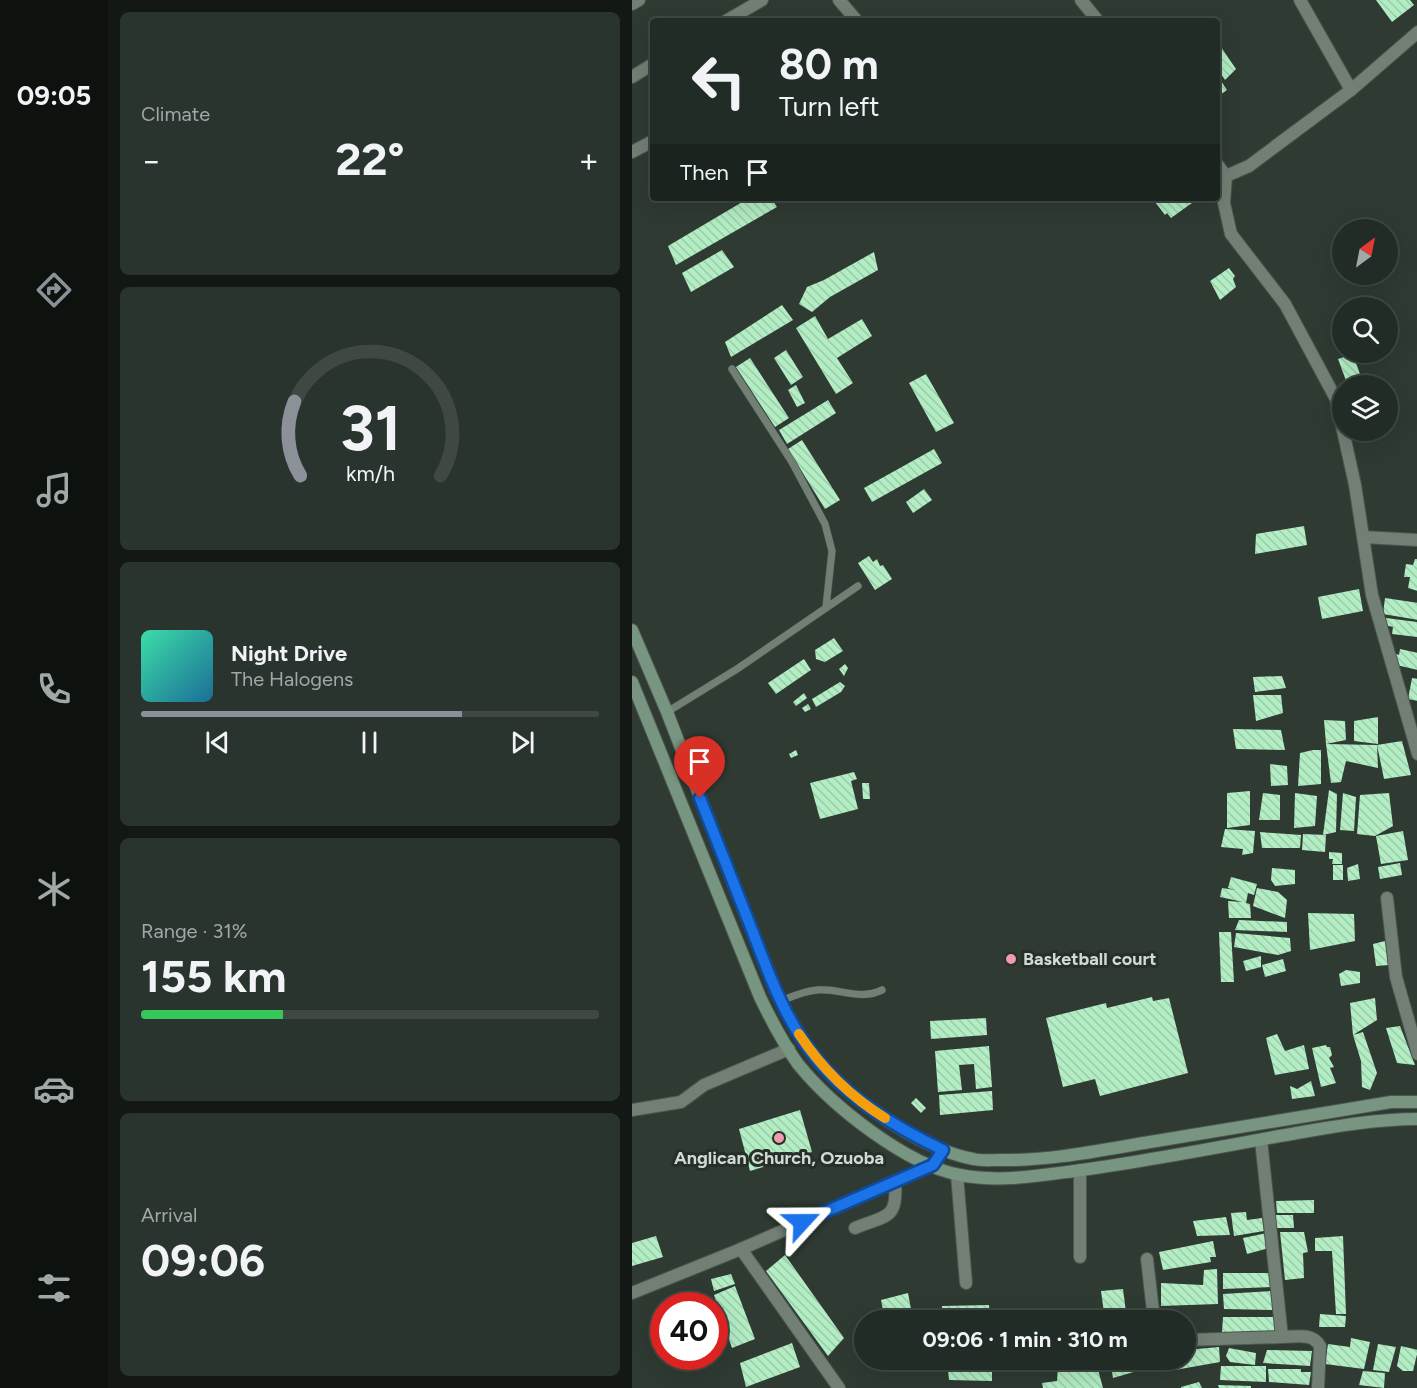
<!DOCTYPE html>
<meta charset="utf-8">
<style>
body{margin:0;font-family:Figtree,sans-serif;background:#2a342e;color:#f1f3f6;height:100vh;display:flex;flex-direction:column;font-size:22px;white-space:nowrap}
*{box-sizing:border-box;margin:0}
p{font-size:20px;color:#a2a7a7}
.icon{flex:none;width:33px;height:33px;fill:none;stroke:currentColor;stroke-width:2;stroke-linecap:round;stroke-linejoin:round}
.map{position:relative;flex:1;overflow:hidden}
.panel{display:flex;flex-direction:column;gap:12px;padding:12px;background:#131815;width:524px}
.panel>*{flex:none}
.top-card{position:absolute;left:18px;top:18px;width:570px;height:183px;border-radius:6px;box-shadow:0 6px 24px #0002,0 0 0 2px #3f4843;background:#222c26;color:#f1f3f6;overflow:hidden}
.needle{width:39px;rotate:32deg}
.buttons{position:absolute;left:700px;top:219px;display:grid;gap:12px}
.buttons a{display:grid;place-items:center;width:66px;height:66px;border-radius:50%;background:#222c26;box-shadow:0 6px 24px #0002,0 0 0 2px #3f4843;font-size:30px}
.speed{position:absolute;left:18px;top:1292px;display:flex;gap:12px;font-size:30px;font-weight:700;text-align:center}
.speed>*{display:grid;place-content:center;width:78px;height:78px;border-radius:50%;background:#222c26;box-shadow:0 6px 24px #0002,0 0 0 2px #3f4843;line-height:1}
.speed .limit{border:9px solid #d22;background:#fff;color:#111}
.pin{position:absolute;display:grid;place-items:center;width:51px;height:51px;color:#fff;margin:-62px -26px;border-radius:50% 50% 50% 0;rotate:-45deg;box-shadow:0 0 6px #0007}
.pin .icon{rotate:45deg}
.me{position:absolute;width:66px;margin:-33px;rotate:66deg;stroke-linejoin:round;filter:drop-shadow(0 0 4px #0008)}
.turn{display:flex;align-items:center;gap:21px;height:126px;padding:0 30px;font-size:27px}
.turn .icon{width:78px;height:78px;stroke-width:2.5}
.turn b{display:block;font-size:42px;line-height:51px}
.then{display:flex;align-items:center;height:57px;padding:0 30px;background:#0003;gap:12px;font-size:22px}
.big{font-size:45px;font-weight:700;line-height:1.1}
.panel .card{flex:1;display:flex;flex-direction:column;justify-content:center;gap:9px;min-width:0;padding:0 21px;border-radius:9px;background:#2a342e}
.panel .dial{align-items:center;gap:0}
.dial svg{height:156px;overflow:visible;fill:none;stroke:#3f4843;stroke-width:7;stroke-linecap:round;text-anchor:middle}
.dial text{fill:#f1f3f6;stroke:none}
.song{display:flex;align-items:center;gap:18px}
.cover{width:72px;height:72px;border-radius:9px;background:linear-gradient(135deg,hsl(160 70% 55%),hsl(200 70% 35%))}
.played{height:6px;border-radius:3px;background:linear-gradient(90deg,#8c9099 70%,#3f4843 70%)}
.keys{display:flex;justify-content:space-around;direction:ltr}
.heat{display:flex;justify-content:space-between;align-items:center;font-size:33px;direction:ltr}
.charge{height:9px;border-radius:4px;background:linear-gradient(90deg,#34c759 31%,#3f4843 0)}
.trip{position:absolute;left:222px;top:1310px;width:342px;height:60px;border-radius:30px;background:#222c26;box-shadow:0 6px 24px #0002,0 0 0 2px #3f4843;font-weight:700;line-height:60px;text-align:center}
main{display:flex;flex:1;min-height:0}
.menu{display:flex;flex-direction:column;width:108px;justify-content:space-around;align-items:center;background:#0e120f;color:#a2a7a7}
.menu .icon{width:42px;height:42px}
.menu .active{color:#8c9099}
.menu b{font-size:27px;color:#f1f3f6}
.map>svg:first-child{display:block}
.building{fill:url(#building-back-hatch)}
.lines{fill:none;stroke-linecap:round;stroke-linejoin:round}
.service-casing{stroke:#4b564e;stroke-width:8}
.minor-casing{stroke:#4b564e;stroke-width:14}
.tertiary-casing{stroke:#4b564e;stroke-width:14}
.secondary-casing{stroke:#4b564e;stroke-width:14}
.service{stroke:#727f75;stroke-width:7}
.minor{stroke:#727f75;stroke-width:12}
.tertiary{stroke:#727f75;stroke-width:12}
.secondary{stroke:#779580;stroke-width:12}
.route-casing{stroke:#114b97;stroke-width:15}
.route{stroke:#1a73e8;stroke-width:10}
.slow{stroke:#f59e0b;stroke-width:10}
.poi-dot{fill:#f29aaf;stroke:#243028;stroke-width:2}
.labels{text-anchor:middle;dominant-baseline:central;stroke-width:6;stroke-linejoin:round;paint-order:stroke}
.poi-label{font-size:18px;font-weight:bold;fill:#d3dad5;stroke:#243028;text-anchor:start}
</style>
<main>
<nav class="menu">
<b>09:05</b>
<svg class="icon active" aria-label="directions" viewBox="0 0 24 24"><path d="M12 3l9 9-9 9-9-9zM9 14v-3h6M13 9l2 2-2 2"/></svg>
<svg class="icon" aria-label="music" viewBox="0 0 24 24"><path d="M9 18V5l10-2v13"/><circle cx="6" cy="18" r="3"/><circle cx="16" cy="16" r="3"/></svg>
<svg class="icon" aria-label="phone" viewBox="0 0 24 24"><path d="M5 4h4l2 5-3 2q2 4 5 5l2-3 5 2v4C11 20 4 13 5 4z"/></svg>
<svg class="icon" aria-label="climate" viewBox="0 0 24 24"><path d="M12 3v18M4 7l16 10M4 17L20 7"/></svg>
<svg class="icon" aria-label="car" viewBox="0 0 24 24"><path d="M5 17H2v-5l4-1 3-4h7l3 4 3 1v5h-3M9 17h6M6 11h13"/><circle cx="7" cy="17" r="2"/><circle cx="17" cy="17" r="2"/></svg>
<svg class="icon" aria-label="filters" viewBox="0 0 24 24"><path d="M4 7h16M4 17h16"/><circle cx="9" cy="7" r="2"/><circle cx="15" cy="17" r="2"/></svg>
</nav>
<section class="panel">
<div class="card"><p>Climate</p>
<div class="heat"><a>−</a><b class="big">22°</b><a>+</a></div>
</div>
<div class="card dial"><svg viewBox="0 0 100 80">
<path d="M14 69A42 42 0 1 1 86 69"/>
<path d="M14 69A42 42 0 0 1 11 31" stroke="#8c9099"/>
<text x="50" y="56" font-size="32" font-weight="700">31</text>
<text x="50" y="72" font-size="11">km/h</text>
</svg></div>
<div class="card">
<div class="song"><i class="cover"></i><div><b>Night Drive</b><p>The Halogens</p></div></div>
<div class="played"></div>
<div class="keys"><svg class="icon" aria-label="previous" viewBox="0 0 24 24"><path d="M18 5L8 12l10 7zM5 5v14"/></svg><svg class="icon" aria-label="pause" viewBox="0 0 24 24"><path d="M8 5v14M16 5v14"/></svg><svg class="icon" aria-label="next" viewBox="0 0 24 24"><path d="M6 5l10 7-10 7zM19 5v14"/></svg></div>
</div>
<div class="card"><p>Range · 31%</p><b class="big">155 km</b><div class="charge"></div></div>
<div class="card"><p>Arrival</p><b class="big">09:06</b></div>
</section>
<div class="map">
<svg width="786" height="1388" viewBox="0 0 786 1388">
<defs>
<pattern id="building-back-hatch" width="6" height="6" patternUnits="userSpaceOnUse" patternTransform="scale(1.5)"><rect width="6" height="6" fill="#b2edc4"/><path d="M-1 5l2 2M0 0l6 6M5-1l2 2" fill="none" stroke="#9bcbaa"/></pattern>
</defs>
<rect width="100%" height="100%" fill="#2e3a32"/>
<!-- building -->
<g class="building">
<path d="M744,0h34l4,5 -22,17z"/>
<path d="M585,45l2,3 2,-1 15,22 -11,11 -8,-12z"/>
<path d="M585,75l10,15 -10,7z"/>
<path d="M117,198h22l6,9 -101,58 -8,-19z"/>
<path d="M520,198h47l-28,20 -4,-5 -2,2z"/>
<path d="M90,250l12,17 -43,25 -9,-19z"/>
<path d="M242,252l4,18 -48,27 -18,15 -13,-8 8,-17 17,-7z"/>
<path d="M597,268l6,8 -2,3 3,8 -16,13 -10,-19z"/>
<path d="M150,305l11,15 -62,37 -6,-15z"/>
<path d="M183,316l13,23 34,-20 10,17 -35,22 16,25 -17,11 -40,-66z"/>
<path d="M154,350l17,27 -12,8 -17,-27z"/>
<path d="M721,354l11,32h-16l-10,-27z"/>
<path d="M118,358l39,60 -14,9 -39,-60z"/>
<path d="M294,374l28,49 -18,9 -27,-49z"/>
<path d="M164,385l9,18 -8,4 -9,-17z"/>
<path d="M196,400l8,13 -49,31 -8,-14z"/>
<path d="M170,440l38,60 -15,9 -37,-60z"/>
<path d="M302,449l8,14 -70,39 -8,-14z"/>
<path d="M292,489l8,11 -19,13 -7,-11z"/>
<path d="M672,526l3,19 -52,9 1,-20z"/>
<path d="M237,556l4,6 4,-3 3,7 3,-1 9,14 -17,11 -17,-27z"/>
<path d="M783,559h3v32l-10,-3 2,-11h-6l2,-13 7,1z"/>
<path d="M727,589l4,22 -41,8 -4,-22z"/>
<path d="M753,598l33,5v17l-35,-6z"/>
<path d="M754,618l32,4v15l-26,-3 1,-7 -8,-2z"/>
<path d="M202,638l9,13 -18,11 -9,-3 -1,-9z"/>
<path d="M768,649l18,4v17l-26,-6 2,-11 5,2z"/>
<path d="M172,659l7,11 -35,24 -8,-11z"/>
<path d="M213,664l3,4 -4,8 -5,-7z"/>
<path d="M650,676l4,12 -31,4 -2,-15z"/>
<path d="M780,678l6,1v22l-10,-2z"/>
<path d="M208,682l5,4 -4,6 -25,15 -4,-8z"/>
<path d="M172,693l3,5 -11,8 -3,-4z"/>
<path d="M621,695h28l2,18 -27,8z"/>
<path d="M176,704l3,5 -6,3 -3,-4z"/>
<path d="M746,717v27l-24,-3v-20z"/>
<path d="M692,720l21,1 1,19 -20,4z"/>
<path d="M601,729l48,1 4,20 -49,-1z"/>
<path d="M770,741l9,34 -27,4 -7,-34 1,23 -32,-7 -5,21 -10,1 -5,-39 51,1z"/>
<path d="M164,750l2,5 -7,3 -2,-4z"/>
<path d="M681,750h8v34l-23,2 2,-33z"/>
<path d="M638,764l17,2 1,19 -17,1z"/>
<path d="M222,772l3,7 -6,2 7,28 -38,10 -10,-36z"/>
<path d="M230,783h7l1,16h-7z"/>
<path d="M697,790l8,4 -1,38 -13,3z"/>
<path d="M618,791v34l-23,3v-35z"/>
<path d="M631,793l17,2v25h-21z"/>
<path d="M663,793l22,3 -2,30 -21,2z"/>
<path d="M711,793l13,4 -2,34 -14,-1z"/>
<path d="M757,793l4,33 -18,10 -18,-2 3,-39z"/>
<path d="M593,829l30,2 -2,22 -11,2 1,-6 -22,-2z"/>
<path d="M771,831l5,29 -27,4 -5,-28z"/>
<path d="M628,832l41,3 -1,13h-38z"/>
<path d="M671,834l23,1 -1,17 -23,-2z"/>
<path d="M697,852l13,1v11h-10l1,-5h-4z"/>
<path d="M768,863l2,12 -22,4 -2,-12z"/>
<path d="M726,864l2,15 -12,2 -1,-13z"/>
<rect x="701" y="865" width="10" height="15"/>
<path d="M640,868l23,2v14l-20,2 -4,-6z"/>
<path d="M599,877l26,7 -3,11 -6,-2 -2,10 4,1 1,14h-22l-1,-17 15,1 -23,-5 2,-9 13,2 -7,-2z"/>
<path d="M625,888l21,4 9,8 -2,18 -32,-12z"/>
<path d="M676,913l46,1 1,27 -45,9z"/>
<path d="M607,920l48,2v10l-52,-2z"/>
<path d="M587,932h12l3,50h-13z"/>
<path d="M604,933l54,5 1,13 -13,4 -44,-8z"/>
<path d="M753,941l4,24 -13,1 -3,-22z"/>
<path d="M629,956v11l-15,4 -3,-10z"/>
<path d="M651,959l3,12 -21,6 -3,-12z"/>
<path d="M714,970l14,2v11l-19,3 -2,-12z"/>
<path d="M520,997l1,4 16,-3 19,75 -88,23 -5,-17 -32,8 -17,-69 60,-15 1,5z"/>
<path d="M743,998l2,22 -24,15 10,-3 14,41 -7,17 -8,-3 -1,-26 -8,-26 -3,-32z"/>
<path d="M354,1018l1,17 -56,4 -1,-18z"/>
<path d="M768,1026l15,39 -18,-2 -11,-35z"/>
<path d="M645,1034l8,17 19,-6 5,24 -34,6 -9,-37z"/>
<path d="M694,1045l1,2h3l2,8 -3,3 5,9 -4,1 6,15 -15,4 -9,-39z"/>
<path d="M357,1046l3,41 -16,2 -2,-25 -15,1 3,25 -24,2 -3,-41z"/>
<path d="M679,1081l4,15 -23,3 -2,-13 7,3z"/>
<path d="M360,1091l1,19 -53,5 -1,-20z"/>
<path d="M284,1098l10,10 -5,5 -10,-10z"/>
<path d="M168,1110l12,42 -62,19 -11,-42z"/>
<path d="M682,1200v13h-37l-1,-12z"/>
<path d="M614,1212l1,8 15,-2 2,13 -30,5 -3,-23z"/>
<path d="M641,1215h20l1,13h-20z"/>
<path d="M594,1217l4,18 -33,1 -4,-15z"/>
<path d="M648,1232h24l4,20 -5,1 1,25 -19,2z"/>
<path d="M635,1233l2,15 -22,6 -4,-16z"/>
<path d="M24,1236l7,21 -31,9v-23z"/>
<path d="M711,1236l3,78h-10l-4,-63h-17v-13z"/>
<path d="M581,1241l3,16h-6l1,5 -48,8 -4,-18z"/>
<path d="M153,1255l59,83 -16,18 -62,-85z"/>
<path d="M585,1269l1,35 -57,2v-23l42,2 1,-15z"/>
<path d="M591,1273h47l3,14 -50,2z"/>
<path d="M99,1274l4,10 -21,7 -3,-12z"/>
<path d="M103,1286l20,53 -23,9 -18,-53z"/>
<path d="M491,1289l4,31h-22l-4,-29z"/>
<path d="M640,1291l3,19 -51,-1 -1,-15z"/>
<path d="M276,1293l5,27h-28l-4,-20z"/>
<path d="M357,1305l1,15h-47l-1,-14z"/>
<path d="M688,1314l26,2 -1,11h-26z"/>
<path d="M591,1317h53l1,15h-55z"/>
<path d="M719,1338l19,4 -6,27 -39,-5 3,-20 22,3z"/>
<path d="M160,1343l8,24 -54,20 -6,-24z"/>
<path d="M746,1344l18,3 -7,25 -16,-2z"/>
<path d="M769,1346l17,4 -5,21h-10l-6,-5z"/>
<path d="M587,1347l1,15 -45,8 -3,-11h14v-9z"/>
<path d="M597,1348l27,5 -1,12 -25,-3 -4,-6z"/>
<path d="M635,1350l45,1 -2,15 -47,-3z"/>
<path d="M315,1359h45v22l-43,-1z"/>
<path d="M517,1359l2,8 -38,11 -3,-18z"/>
<path d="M464,1362l7,26h-60l-1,-5 15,-2 1,-13z"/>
<path d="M589,1366h45v16l-46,-2z"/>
<path d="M636,1369h33v3h10l-2,13 -40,-3z"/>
<path d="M731,1371l22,2 -1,15 -25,-3z"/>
<path d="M567,1382l3,6h-21v-1z"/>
<path d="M586,1385l33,1v2h-32z"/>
</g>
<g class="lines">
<!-- service casing -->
<g class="service-casing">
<g id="service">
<path d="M100,369l60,93 33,62 7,27 -6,56"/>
<path d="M35,712l70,-43 121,-83"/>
<path d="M149,1001c12,-5 23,-10 36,-11 22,-2 43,11 65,0"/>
</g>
</g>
<!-- minor casing -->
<g class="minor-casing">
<g id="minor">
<path d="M207,0l18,21"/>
<path d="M449,0l17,21"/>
<path d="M668,0l51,90"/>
<path d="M0,4l7,-4"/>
<path d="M94,21l36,-21"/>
<path d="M0,77l21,-13"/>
<path d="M0,152l21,-11"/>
<path d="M585,164l9,12 -2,27 7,31 54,70 51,95 19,86 17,110 46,159"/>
<path d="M594,176l23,-10 102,-76 67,-58"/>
<path d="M731,537l55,3"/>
<path d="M755,898l9,79 22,77"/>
<path d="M0,1110l49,-8 23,-17 85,-36"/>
<path d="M629,1140l21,197c15,0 30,-5 38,9l-2,42"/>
<path d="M448,1170v87"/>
<path d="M325,1175l9,108"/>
<path d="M223,1228c31,-13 43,-8 40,-46"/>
<path d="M109,1249l98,139"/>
<path d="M515,1259l7,61"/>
<path d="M554,1340l96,-3"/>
</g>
</g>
<!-- tertiary casing -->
<g class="tertiary-casing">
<path id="tertiary" d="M0,1293l109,-44 192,-84 10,-14"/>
</g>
<!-- secondary casing -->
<g class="secondary-casing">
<g id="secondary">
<path d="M0,630l35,82 108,278c11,21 22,44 37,63 34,44 105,95 161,106 8,2 18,1 27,1 48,1 97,-9 144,-17 83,-14 165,-28 247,-41h27"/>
<path d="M0,682l128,315c11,23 23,46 38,67 34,42 108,101 162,111 41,8 82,0 122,-5 64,-9 128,-21 192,-33 47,-8 95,-18 144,-18"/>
</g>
</g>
<!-- service -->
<use href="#service" class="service"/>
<!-- minor -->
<use href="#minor" class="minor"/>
<!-- tertiary -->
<use href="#tertiary" class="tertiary"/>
<!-- secondary -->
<use href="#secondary" class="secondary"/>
</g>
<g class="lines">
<!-- route casing -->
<g class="route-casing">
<path id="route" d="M68,798c17,44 35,88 52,132 16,42 32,87 60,123 33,44 83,74 131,97l-10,15 -131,57"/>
</g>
<!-- route -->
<use href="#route" class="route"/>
<!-- slow -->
<path class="slow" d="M167,1034c22,33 52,63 86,84"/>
</g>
<!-- markers -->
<g class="poi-dot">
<circle cx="379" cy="959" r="6"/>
<circle cx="147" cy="1138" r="6"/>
</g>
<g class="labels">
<!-- poi labels -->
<g class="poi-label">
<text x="391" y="959">Basketball court</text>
<text x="147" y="1158" text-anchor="middle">Anglican Church, Ozuoba</text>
</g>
</g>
</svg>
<div class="buttons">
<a><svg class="needle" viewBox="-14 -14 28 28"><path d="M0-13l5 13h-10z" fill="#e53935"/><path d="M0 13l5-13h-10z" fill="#a2a7a7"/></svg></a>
<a><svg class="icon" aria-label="search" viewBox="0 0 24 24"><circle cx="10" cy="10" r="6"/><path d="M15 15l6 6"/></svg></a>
<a><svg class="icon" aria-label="layers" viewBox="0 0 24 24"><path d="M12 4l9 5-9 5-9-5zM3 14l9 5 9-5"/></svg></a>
</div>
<div class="speed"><div class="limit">40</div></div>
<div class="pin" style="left:68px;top:798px;background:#d93025"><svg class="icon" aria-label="arrive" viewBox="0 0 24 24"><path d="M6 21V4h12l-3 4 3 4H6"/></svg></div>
<svg class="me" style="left:170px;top:1222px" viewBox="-20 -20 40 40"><path d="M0-17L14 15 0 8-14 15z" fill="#1a73e8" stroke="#fff" stroke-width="4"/></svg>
<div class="trip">09:06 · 1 min · 310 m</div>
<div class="top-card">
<div class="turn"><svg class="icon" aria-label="left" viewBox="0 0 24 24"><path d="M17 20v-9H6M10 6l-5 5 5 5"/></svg><div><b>80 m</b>Turn left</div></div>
<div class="then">Then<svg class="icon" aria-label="arrive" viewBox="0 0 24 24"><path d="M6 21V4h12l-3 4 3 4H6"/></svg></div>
</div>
</div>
</main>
